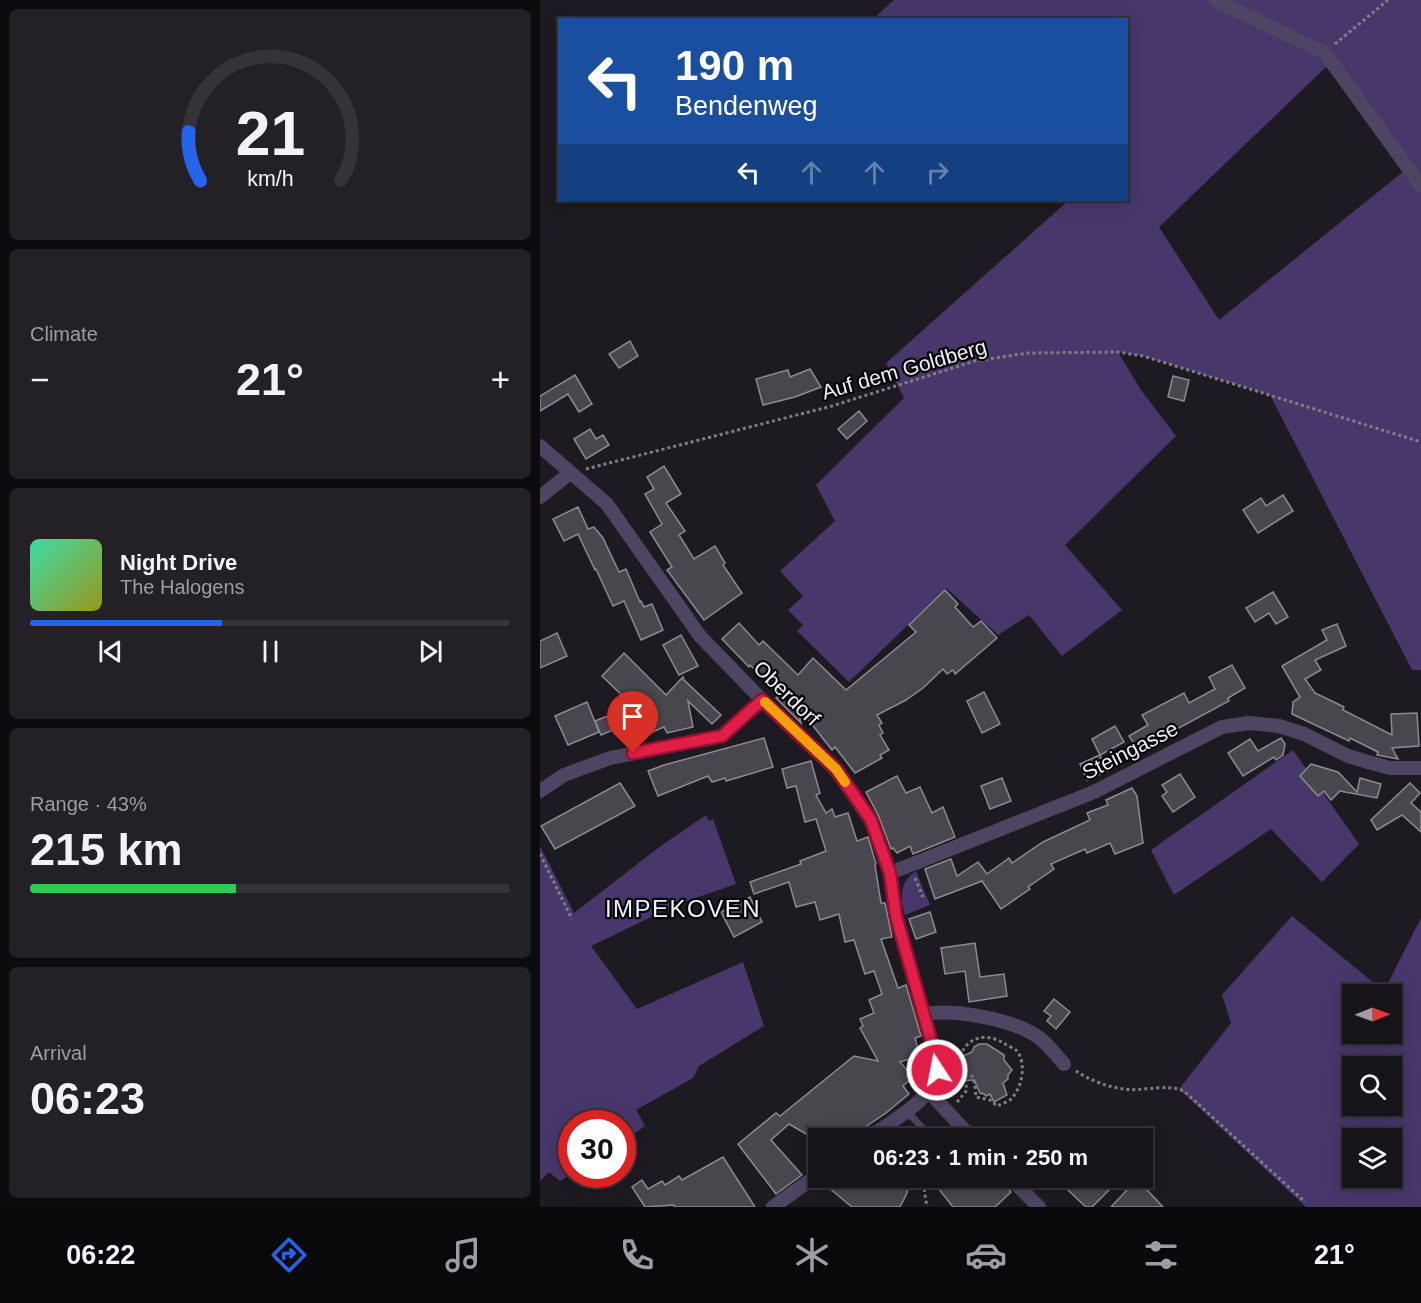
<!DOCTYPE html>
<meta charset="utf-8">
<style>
body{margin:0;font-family:Arial,sans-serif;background:#232126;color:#f1f3f6;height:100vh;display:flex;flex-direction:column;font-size:22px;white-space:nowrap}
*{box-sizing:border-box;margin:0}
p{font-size:20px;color:#9e9ea2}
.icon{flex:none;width:33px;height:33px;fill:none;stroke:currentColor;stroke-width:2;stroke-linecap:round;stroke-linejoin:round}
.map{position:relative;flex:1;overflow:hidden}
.side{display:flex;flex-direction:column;gap:9px;padding:9px;background:#0c0b0e;width:540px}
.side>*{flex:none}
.top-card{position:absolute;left:18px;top:18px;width:570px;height:183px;border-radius:0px;box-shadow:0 3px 15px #0003,0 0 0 2px #353338;background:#1a4fa0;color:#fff;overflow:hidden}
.needle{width:39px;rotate:89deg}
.tools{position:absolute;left:802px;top:984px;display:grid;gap:12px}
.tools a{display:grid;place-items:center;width:60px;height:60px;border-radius:0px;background:#161419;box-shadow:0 3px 15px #0003,0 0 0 2px #353338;font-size:30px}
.speed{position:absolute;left:18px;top:1110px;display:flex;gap:12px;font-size:30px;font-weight:700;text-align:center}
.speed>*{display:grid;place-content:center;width:78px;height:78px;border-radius:50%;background:#161419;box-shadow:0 3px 15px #0003,0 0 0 2px #353338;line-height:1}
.speed .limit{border:9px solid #d22;background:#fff;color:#111}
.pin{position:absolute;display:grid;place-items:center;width:51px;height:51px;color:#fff;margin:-62px -26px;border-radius:50% 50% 50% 0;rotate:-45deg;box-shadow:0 0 6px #0007}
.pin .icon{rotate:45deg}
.me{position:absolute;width:66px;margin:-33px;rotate:349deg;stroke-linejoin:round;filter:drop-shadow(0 0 4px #0008)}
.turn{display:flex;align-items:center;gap:21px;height:126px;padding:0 18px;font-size:27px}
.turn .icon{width:78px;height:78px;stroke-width:2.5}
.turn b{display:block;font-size:42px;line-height:51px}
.lanes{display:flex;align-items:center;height:57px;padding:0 18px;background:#0003;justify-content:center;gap:30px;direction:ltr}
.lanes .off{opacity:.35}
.big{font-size:45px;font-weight:800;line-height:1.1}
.side .tile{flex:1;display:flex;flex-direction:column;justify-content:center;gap:9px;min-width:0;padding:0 21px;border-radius:9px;background:#232126}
.side .dial{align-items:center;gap:0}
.dial svg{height:156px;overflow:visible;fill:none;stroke:#353338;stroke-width:7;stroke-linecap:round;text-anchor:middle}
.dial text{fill:#f1f3f6;stroke:none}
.song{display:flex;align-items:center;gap:18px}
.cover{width:72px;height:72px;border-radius:9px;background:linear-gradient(135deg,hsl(160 70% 55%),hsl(60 70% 35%))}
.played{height:6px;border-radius:3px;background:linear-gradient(90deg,#2563eb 40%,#353338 40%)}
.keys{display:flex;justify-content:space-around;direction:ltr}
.heat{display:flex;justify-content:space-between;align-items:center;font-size:33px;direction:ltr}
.charge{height:9px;border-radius:4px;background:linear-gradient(90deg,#34c759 43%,#353338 0)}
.trip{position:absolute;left:268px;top:1128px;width:345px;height:60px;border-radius:0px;background:#161419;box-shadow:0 3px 15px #0003,0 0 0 2px #353338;font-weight:800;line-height:60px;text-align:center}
.menu{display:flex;height:96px;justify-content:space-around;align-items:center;background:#09080a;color:#9e9ea2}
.menu .icon{width:42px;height:42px}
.menu .on{color:#2563eb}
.menu b{font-size:27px;color:#f1f3f6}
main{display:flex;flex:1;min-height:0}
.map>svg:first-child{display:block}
.green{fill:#48376a;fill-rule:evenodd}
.building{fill:#49474e;stroke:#8c8a92;stroke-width:1.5}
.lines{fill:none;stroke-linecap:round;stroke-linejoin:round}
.path{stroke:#817f85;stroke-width:3;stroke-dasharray:3 3;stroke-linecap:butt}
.lane{stroke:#4d4562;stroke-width:7}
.street{stroke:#4d4562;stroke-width:14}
.route-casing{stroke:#92132f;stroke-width:15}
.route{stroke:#e11d48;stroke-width:10}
.slow{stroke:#f59e0b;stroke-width:10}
.labels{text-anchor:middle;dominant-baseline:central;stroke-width:4.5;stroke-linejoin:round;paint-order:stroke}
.street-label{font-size:21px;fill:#f1f0f4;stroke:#070609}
.quarter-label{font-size:24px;letter-spacing:1.5px;fill:#f1f0f4;stroke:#070609}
</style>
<main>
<section class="side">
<div class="tile dial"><svg viewBox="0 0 100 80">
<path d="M14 69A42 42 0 1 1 86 69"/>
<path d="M14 69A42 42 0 0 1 8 44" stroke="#2563eb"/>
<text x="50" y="56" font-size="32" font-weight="700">21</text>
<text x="50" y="72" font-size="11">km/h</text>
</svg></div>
<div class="tile"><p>Climate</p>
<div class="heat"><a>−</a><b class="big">21°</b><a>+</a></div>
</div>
<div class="tile">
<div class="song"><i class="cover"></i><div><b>Night Drive</b><p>The Halogens</p></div></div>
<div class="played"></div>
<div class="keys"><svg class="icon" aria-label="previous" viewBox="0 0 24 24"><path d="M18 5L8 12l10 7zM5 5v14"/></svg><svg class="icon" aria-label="pause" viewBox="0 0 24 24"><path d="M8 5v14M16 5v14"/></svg><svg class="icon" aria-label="next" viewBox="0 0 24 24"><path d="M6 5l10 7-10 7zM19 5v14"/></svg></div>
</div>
<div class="tile"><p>Range · 43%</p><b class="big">215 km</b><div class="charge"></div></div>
<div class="tile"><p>Arrival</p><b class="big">06:23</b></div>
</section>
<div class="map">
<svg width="881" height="1207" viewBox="0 0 881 1207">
<rect width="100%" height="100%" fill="#1d1b21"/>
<!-- green -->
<g class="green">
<path d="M354,0h527v670h-9l-142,-275 -127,-39 -25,-4 23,38 35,46 -111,109 57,65 -60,46 -33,-41 -31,20 -52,-47 -97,94 -52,-51 6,-6 -15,-15 15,-14 -23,-25 55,-50 -19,-36 88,-87 -18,-35 183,-163h57v-180l-253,-1zM786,67l43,54 35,50 -185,149 -60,-93z"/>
<path d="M753,750l66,94 -37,38 -51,-53 -97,66 -23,-45z"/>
<path d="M166,815l3,6 4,-2 23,65 -58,20 -87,42 46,63 106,-47 21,64 -65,40 -6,12 -57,32 9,16 -22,15 -1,-17h-50l-1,50 -11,7 -11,-9 -9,9v-335l34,67 84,-65z"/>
<path d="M376,871l14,34 -25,10c-5,-17 -6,-33 11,-44z"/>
<path d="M752,916l92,75 37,-73v289h-115l-127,-118 52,-66 -9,-28zM813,994h39v40h-39zM852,1066v40h-39v-40zM813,1138h39v40h-39z"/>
</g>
<!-- building -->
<g class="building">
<path d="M90,341l8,15 -19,12 -10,-14z"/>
<path d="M270,369l11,18 -26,10 -32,8 -7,-26 32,-9 2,7z"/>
<path d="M35,375l17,29 -13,8 -11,-18 -28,17v-15z"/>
<path d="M633,376l16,4 -5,21 -16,-4z"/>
<path d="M319,411l8,10 -20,18 -9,-10z"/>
<path d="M50,429l6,10 7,-4 6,10 -23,14 -12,-20z"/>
<path d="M124,466l17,28 -15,9 19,28 -6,4 15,24 21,-13 10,17 -2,2 19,28 -38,27 -37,-50 5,-3 -22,-35 12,-8 -17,-30 9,-5 -7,-12z"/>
<path d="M743,495l10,16 -35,22 -15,-23 18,-12 5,8z"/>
<path d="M38,507l10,22 6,-2 9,11 16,34 7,-3 14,33 1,-1 3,6 8,-3 11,26 -22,10 -17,-39 -11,5 -17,-37 -1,1 -17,-36 -14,7 -11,-22z"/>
<path d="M405,590l13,14 -3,3 18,20 8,-6 16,17 -42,36 -2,-4 -6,4 -4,-5 -20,19 -17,12 -29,15 5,8 -3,2 4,8 -3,2 9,15 -9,5 2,3 -27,15 -20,-26 -3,3 -36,-46 5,19 -25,-25 4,-4 -30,-29 -1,2 -27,-28 17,-16 20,22 4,-4 35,34 15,-17 33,32 70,-58 -7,-7z"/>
<path d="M733,592l15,25 -12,7 -7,-11 -14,9 -9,-14z"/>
<path d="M797,624l9,22 -31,14 6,10 -16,9 10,14 29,14 -1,3 49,25 -1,-21 26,-1 2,33 -27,2 6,11 -21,-4 1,-3 -28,-14 -1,3 -57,-27 1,-12 7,-5 -18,-31 45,-26 -5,-10z"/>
<path d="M17,633l10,23 -27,12v-27z"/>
<path d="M141,635l17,31 -19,9 -16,-30z"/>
<path d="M84,653l42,42 17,-18 1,3 37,35 -9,9 -24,-23 5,26 -26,6 -3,-6 -16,7 -1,-3 -22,9 -5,-13 -19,8 -6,-14 38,-15 -31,-30z"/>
<path d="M692,665l13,23 -17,10 1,3 -56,30 2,4 -34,19 -12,-18 19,-11 -6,-10 42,-22 5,10 26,-14 -6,-12z"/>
<path d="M444,692l16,32 -18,9 -15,-32z"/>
<path d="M47,702l12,30 -31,13 -13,-29z"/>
<path d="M575,726l9,16 -24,13 7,16 -20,9 -7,-16 20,-9 -8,-16z"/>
<path d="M224,738l9,29 -47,14 -1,-3 -13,4 -4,-6 -50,20 -10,-25 16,-6z"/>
<path d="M741,738l4,6 -2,11 -7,5 -2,-3 -31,19 -15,-23 22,-14 8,12z"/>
<path d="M271,761l9,32 -4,2 10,18 6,-4 3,8 13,-4 9,28 11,-4 8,27 -1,1 6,38h4l7,34 -11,2 17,49 8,-3 15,51 -6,2 5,18 -20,6 13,15 -10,9 6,8 -23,19 -37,25h-36l-24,-14 -18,16 31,35 -26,19 -38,-50 38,-31 4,3 74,-60 24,5 -18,-33 3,-2 -3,-7 14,-6 -5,-13 13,-6 -8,-23 -9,3 -11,-34 -9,2 -6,-28 -19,6 -5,-18 -19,5 -7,-25 -35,12 -4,-12 51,-18 -1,-3 26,-10 -10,-32 -11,3 -9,-36 -9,2 -5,-19z"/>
<path d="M771,764l27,8 19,20 3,-14 21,6 -4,14 -37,-7 -9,9 -7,-9 -6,5 -18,-20z"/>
<path d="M640,774l15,23 -22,15 -11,-16 5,-4 -5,-7z"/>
<path d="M357,776l9,17 14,-6 12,26 11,-6 12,30 -42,17 -3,-8 -13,7 -4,-5 -2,1 -12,-32 -13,-25z"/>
<path d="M462,778l9,23 -21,8 -9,-23z"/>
<path d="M80,783l15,23 -80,43 -14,-23z"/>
<path d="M870,783l10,10 -9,10 10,9v20l-19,-17 -25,15 -6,-10z"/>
<path d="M592,788l5,8 6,47 -28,11 -5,-11 -23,10 -2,-4 -34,15 3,5 -26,18 2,2 -29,20 -19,-28 -47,18 -10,-30 26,-10 6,17 21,-14 9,12 22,-16 3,5 31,-21 47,-22 -3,-7 21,-8 -2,-5z"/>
<path d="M210,897l12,25 -28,15 -13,-25z"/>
<path d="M390,912l6,20 -20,7 -7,-20z"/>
<path d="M435,943l5,34 24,-3 3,22 -38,6 -4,-31 -20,3 -4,-26z"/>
<path d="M514,999l16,13 -14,17 -9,-8 4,-5 -7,-5z"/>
<path d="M439,1044h8l17,11v5l8,10 -4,5v4l-5,4 4,12 -13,7 -4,-8 -4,2 -2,-2 -4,-1 -6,-13 -13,1 -6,-6 1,-11 7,-3v-5l9,-4 2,-5z"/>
<path d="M183,1157l32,50h-80l-1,-2 -29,2 -13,-20 10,-7 6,9 14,-8 3,4 14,-9 3,4z"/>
<path d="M297,1178h10l9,7 7,-7h47l-3,15 -7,14h-48l-23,-19z"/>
<path d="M408,1178h43l5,5 5,-5 2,6 8,8 -16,15h-42l-15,-19z"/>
<path d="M515,1178h40l14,12 -17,17h-6z"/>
<path d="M597,1179l26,28h-52z"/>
</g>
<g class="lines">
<!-- path -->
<g class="path">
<path d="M795,44l53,-44"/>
<path d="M46,469l246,-63 143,-45 53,-8 89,-1 26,4 278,86"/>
<path d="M0,854l32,65"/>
<path d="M375,878l8,19"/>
<path d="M422,1062l-2,-4c6,-22 27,-26 45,-14 3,2 9,4 12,7 10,13 5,38 -7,49 -3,2 -9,4 -13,6l-7,-6 -14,-3 -2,-18 -3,-4"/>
<path d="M536,1071c13,9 32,16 48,18 20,3 41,-6 60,2l121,111"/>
<path d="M417,1102l10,-12 -2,-10"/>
<path d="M386,1178l-3,4 4,25"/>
</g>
<!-- lane -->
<path class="lane" d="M367,1111l24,27"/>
<!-- street -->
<g class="street">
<path d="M675,0l110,53 96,133"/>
<path d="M0,446l67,58 93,132 62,64 73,69 36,51 19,53 6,43 40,142c1,9 2,17 -2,24 -10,22 -46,42 -66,56"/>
<path d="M0,497l30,-24"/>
<path d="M0,791l24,-16 46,-17 112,-22 40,-36"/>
<path d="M350,873l204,-81 128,-65 27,-4 30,3 25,8 44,22 20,6 22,6h31"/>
<path d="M384,1014c30,-5 89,5 114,23 10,7 18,18 26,27"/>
<path d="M389,1092l43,46"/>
<path d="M470,1178l29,29"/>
<path d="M233,1207l46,-33"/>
</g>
</g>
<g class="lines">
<!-- route casing -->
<g class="route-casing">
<path id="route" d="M93,753l89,-17 40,-36 74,69 35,51 19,53 6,43 40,142 1,12"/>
</g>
<!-- route -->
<use href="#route" class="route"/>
<!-- slow -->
<path class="slow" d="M225,702l71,67 9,13"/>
</g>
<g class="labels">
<!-- street labels -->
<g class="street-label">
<text transform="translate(364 369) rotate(-16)">Auf dem Goldberg</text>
<text transform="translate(247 693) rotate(44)">Oberdorf</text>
<text transform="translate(590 750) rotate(-27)">Steingasse</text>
</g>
<!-- quarter labels -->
<g class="quarter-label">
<text x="143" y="908">IMPEKOVEN</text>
</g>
</g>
</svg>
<div class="tools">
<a><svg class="needle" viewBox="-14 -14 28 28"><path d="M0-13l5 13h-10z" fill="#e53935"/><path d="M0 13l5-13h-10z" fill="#9e9ea2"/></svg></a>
<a><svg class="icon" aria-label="search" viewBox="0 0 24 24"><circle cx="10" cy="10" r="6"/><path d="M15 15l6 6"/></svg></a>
<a><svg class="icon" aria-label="layers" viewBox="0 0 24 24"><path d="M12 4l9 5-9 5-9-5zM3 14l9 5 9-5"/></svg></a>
</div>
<div class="speed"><div class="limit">30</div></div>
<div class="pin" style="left:93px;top:753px;background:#d93025"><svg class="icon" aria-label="arrive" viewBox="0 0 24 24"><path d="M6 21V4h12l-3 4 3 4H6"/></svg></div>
<svg class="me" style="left:397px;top:1070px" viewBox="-20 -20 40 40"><circle r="17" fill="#e11d48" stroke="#fff" stroke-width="3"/><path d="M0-11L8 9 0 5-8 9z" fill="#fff"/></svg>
<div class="trip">06:23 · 1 min · 250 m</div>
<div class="top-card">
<div class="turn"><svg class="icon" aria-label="left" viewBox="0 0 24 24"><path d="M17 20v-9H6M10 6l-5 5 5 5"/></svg><div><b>190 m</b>Bendenweg</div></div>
<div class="lanes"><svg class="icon" aria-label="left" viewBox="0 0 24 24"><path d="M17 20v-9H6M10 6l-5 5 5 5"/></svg><svg class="icon off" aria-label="ahead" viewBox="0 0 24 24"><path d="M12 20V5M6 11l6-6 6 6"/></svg><svg class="icon off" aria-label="ahead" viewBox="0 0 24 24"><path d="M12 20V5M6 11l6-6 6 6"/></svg><svg class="icon off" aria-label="right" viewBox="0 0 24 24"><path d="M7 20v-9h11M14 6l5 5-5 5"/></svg></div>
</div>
</div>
</main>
<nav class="menu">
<b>06:22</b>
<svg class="icon on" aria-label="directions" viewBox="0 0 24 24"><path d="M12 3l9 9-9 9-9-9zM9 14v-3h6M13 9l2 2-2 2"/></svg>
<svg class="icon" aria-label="music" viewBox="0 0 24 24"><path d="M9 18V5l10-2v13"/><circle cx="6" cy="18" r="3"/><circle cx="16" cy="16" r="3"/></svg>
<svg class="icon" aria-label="phone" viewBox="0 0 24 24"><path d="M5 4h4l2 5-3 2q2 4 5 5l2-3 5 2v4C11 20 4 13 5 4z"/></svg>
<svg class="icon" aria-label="climate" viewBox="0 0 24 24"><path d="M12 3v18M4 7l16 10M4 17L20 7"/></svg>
<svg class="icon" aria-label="car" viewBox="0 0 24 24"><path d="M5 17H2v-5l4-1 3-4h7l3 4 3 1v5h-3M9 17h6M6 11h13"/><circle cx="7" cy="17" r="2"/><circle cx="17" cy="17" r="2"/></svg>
<svg class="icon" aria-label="filters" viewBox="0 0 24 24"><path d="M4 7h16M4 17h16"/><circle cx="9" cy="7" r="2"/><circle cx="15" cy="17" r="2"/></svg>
<b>21°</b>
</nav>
